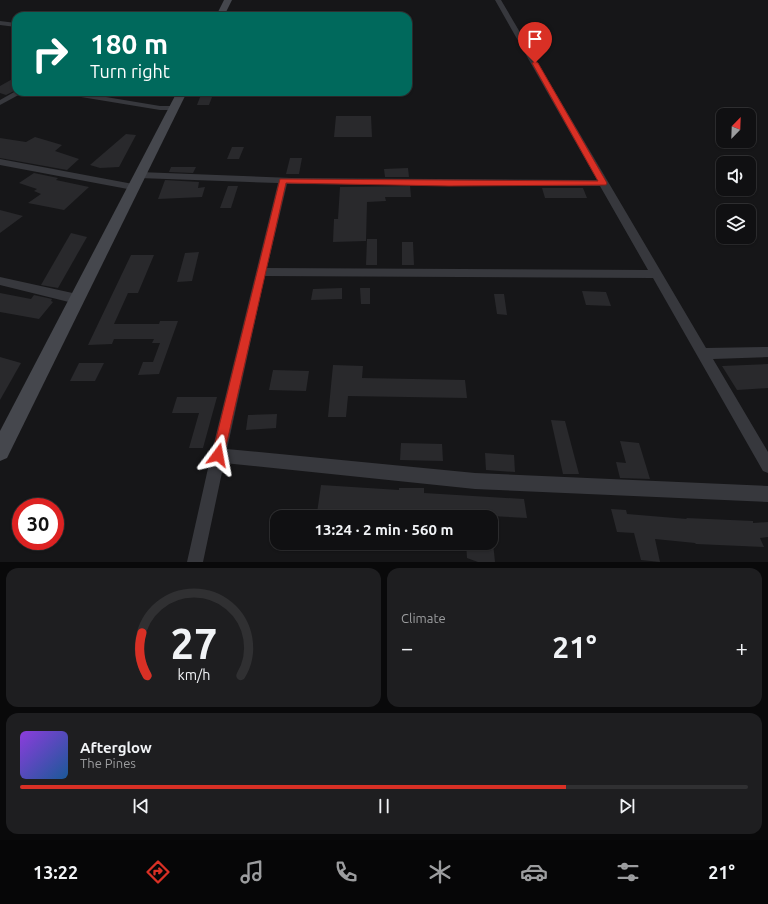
<!DOCTYPE html>
<meta charset="utf-8">
<style>
body{margin:0;font-family:Ubuntu,sans-serif;background:#1e1e20;color:#f1f3f6;height:100vh;display:flex;flex-direction:column;font-size:15px;white-space:nowrap}
*{box-sizing:border-box;margin:0}
p{font-size:13px;color:#9c9d9f}
.icon{flex:none;width:22px;height:22px;fill:none;stroke:currentColor;stroke-width:2;stroke-linecap:round;stroke-linejoin:round}
.map{position:relative;height:562px;overflow:hidden}
.sheet{display:flex;flex-direction:column;gap:6px;padding:6px;background:#09090a;flex:1}
.sheet>*{flex:none}
.guide{position:absolute;left:12px;top:12px;width:400px;height:84px;border-radius:12px;box-shadow:0 1px 3px #0004,0 0 0 1px #303032;background:#00695c;color:#fff;overflow:hidden}
.needle{width:26px;rotate:23deg}
.controls{position:absolute;left:716px;top:108px;display:grid;gap:8px}
.controls a{display:grid;place-items:center;width:40px;height:40px;border-radius:8px;background:#101012;box-shadow:0 1px 3px #0004,0 0 0 1px #303032;font-size:20px}
.speed{position:absolute;left:12px;top:498px;display:flex;gap:8px;font-size:20px;font-weight:700;text-align:center}
.speed>*{display:grid;place-content:center;width:52px;height:52px;border-radius:50%;background:#101012;box-shadow:0 1px 3px #0004,0 0 0 1px #303032;line-height:1}
.speed .limit{border:6px solid #d22;background:#fff;color:#111}
.pin{position:absolute;display:grid;place-items:center;width:34px;height:34px;color:#fff;margin:-41px -17px;border-radius:50% 50% 50% 0;rotate:-45deg;box-shadow:0 0 4px #0007}
.pin .icon{rotate:45deg}
.me{position:absolute;width:44px;margin:-22px;rotate:13deg;stroke-linejoin:round;filter:drop-shadow(0 0 3px #0008)}
.turn{display:flex;align-items:center;gap:14px;height:84px;padding:0 12px;font-size:18px}
.turn .icon{width:52px;height:52px;stroke-width:2.5}
.turn b{display:block;font-size:28px;line-height:34px}
.big{font-size:30px;font-weight:700;line-height:1.1}
.sheet .widget{flex:1;display:flex;flex-direction:column;justify-content:center;gap:6px;min-width:0;padding:0 14px;border-radius:12px;background:#1e1e20}
.sheet .dial{align-items:center;gap:0}
.dial svg{height:104px;overflow:visible;fill:none;stroke:#303032;stroke-width:7;stroke-linecap:round;text-anchor:middle}
.dial text{fill:#f1f3f6;stroke:none}
.song{display:flex;align-items:center;gap:12px}
.cover{width:48px;height:48px;border-radius:6px;background:linear-gradient(135deg,hsl(270 70% 55%),hsl(210 70% 35%))}
.played{height:4px;border-radius:2px;background:linear-gradient(90deg,#d93025 75%,#303032 75%)}
.keys{display:flex;justify-content:space-around;direction:ltr}
.heat{display:flex;justify-content:space-between;align-items:center;font-size:22px;direction:ltr}
.sheet .tiles{flex:1;display:grid;gap:6px;grid-template-columns:1fr 1fr}
.widget:last-child{grid-column:span 2}
.trip{position:absolute;left:270px;top:510px;width:228px;height:40px;border-radius:12px;background:#101012;box-shadow:0 1px 3px #0004,0 0 0 1px #303032;font-weight:700;line-height:40px;text-align:center}
.tab-bar{display:flex;height:64px;justify-content:space-around;align-items:center;background:#060607;color:#9c9d9f}
.tab-bar .icon{width:28px;height:28px}
.tab-bar .current{color:#d93025}
.tab-bar b{font-size:18px;color:#f1f3f6}
.map>svg:first-child{display:block}
.building{fill:#29292c}
.lines{fill:none;stroke-linecap:round;stroke-linejoin:round}
.street{fill:#37383d;fill-rule:evenodd}
.secondary{fill:#45474d;fill-rule:evenodd}
.route{fill:#d93025;stroke:#8d1f18}
</style>
<div class="map">
<svg width="768" height="562" viewBox="0 0 768 562">
<rect width="100%" height="100%" fill="#161618"/>
<!-- building -->
<g class="building">
<path d="M16,77v13l-10,5 -6,-2v-7z"/>
<path d="M202,92h12l-5,13h-12z"/>
<path d="M336,116h35l1,21h-38z"/>
<path d="M126,134l10,1 -17,32 -19,1 -10,-3z"/>
<path d="M35,137l27,8 -7,6 24,8 -12,11 -67,-12v-20l26,4z"/>
<path d="M232,147h12l-5,12h-12z"/>
<path d="M290,158h12l-3,16h-13z"/>
<path d="M171,167h25l-3,6 -24,-1z"/>
<path d="M408,168l1,9h-24l-1,-8z"/>
<path d="M34,173l24,5 -2,2 33,7 -25,23 -36,-7 13,-9 -7,-3 3,-2 -18,-6z"/>
<path d="M165,180l34,2 -1,6 7,-1 -3,10 -44,2z"/>
<path d="M228,186h10l-7,22h-11z"/>
<path d="M410,186l1,11h-26l1,4 -19,1 -1,39 -33,1 1,-23h4l2,-32z"/>
<path d="M542,188h41l4,10h-42z"/>
<path d="M0,210l23,6 -23,17z"/>
<path d="M71,233l16,4 -29,51 -17,-3z"/>
<path d="M367,239h10v26h-11z"/>
<path d="M402,242h11l1,23h-12z"/>
<path d="M199,252l-7,29 -15,1 8,-29z"/>
<path d="M131,255h23l-16,38h-10l-14,31h45l1,-3h18l-19,53 -21,1 5,-13h10l7,-19h-8l2,-4h-40l-2,5 -24,1z"/>
<path d="M342,288v11l-31,1 2,-11z"/>
<path d="M360,288h10v16h-9z"/>
<path d="M582,291l24,1 5,14 -25,-1z"/>
<path d="M0,293l31,6 3,-4 18,4 -1,2 2,1 -14,17 -39,-7z"/>
<path d="M494,294h10l3,21 -10,-1z"/>
<path d="M0,357l21,6 -21,37z"/>
<path d="M79,363h25l-9,18h-25z"/>
<path d="M768,364v24l-31,2 -15,-24z"/>
<path d="M333,365l30,1 -1,12 103,2 2,18 -119,-2 -2,21h-18z"/>
<path d="M273,370l36,1 -3,20 -37,-1z"/>
<path d="M177,397h40l-14,51h-14l10,-35h-27z"/>
<path d="M277,414l-1,14 -30,2 2,-15z"/>
<path d="M551,420l14,1 14,53h-16z"/>
<path d="M620,441l19,2 11,36 -30,-1 -4,-16 10,1z"/>
<path d="M401,443l41,1 1,17 -43,-1z"/>
<path d="M485,453l29,2 1,17 -29,-2z"/>
<path d="M321,485l78,5v-2h25v5l100,6 3,19 -36,-2v1h-27v-5l-39,-2v3l-31,-1v5l-77,-4z"/>
<path d="M611,509l15,1 1,4 60,5 -1,-1 67,3v2l15,-1v15l-8,1 4,9 -68,-3 -1,-1 -40,-4 5,23 -19,-2 -7,-27 -17,-1z"/>
<path d="M466,543h27l2,19h-17l-11,-4z"/>
</g>
<g class="lines">
<!-- street -->
<g class="street">
<path d="M495,0h6l205,348 62,-1v10l-55,2 55,93v21l-5,-2 -110,-193 -388,-2 -38,173 248,24 293,13v16l-293,-13 -251,-26 -21,99h-16l24,-107 67,-272 -139,-5 -4,-3 4,-3 153,6 305,2zM287,184l313,2 48,84 -381,-2z"/>
<path d="M0,21l16,2v4l-16,-2z"/>
<path d="M16,91l8,1 -24,13v-5z"/>
<path d="M59,92h17l84,14h14l4,2 -4,2h-14l-97,-16z"/>
<path d="M0,159l133,25 5,3 -5,3 -133,-25z"/>
<path d="M0,277l77,17 4,2 2,3 -2,3 -4,2 -77,-19z"/>
</g>
<!-- secondary -->
<g class="secondary">
<path d="M224,0h8l-8,16h-8z"/>
<path d="M177,92h10l-180,366 -7,3v-30z"/>
</g>
</g>
<!-- route -->
<path class="route" d="M535,61l3,2 69,120 -1,2 -157,1 -163,-3 -62,272 -2,4 -4,2 -4,-2 -2,-4 68,-276 318,2 -66,-118z"/>
</svg>
<div class="controls">
<a><svg class="needle" viewBox="-14 -14 28 28"><path d="M0-13l5 13h-10z" fill="#e53935"/><path d="M0 13l5-13h-10z" fill="#9c9d9f"/></svg></a>
<a><svg class="icon" aria-label="sound" viewBox="0 0 24 24"><path d="M4 9h4l5-4v14l-5-4H4zM17 9q2 3 0 6"/></svg></a>
<a><svg class="icon" aria-label="layers" viewBox="0 0 24 24"><path d="M12 4l9 5-9 5-9-5zM3 14l9 5 9-5"/></svg></a>
</div>
<div class="speed"><div class="limit">30</div></div>
<div class="pin" style="left:535px;top:63px;background:#d93025"><svg class="icon" aria-label="arrive" viewBox="0 0 24 24"><path d="M6 21V4h12l-3 4 3 4H6"/></svg></div>
<svg class="me" style="left:218px;top:455px" viewBox="-20 -20 40 40"><path d="M0-17L14 15 0 8-14 15z" fill="#d93025" stroke="#fff" stroke-width="4"/></svg>
<div class="trip">13:24 · 2 min · 560 m</div>
<div class="guide">
<div class="turn"><svg class="icon" aria-label="right" viewBox="0 0 24 24"><path d="M7 20v-9h11M14 6l5 5-5 5"/></svg><div><b>180 m</b>Turn right</div></div>
</div>
</div>
<section class="sheet">
<div class="tiles">
<div class="widget dial"><svg viewBox="0 0 100 80">
<path d="M14 69A42 42 0 1 1 86 69"/>
<path d="M14 69A42 42 0 0 1 10 36" stroke="#d93025"/>
<text x="50" y="56" font-size="32" font-weight="700">27</text>
<text x="50" y="72" font-size="11">km/h</text>
</svg></div>
<div class="widget"><p>Climate</p>
<div class="heat"><a>−</a><b class="big">21°</b><a>+</a></div>
</div>
<div class="widget">
<div class="song"><i class="cover"></i><div><b>Afterglow</b><p>The Pines</p></div></div>
<div class="played"></div>
<div class="keys"><svg class="icon" aria-label="previous" viewBox="0 0 24 24"><path d="M18 5L8 12l10 7zM5 5v14"/></svg><svg class="icon" aria-label="pause" viewBox="0 0 24 24"><path d="M8 5v14M16 5v14"/></svg><svg class="icon" aria-label="next" viewBox="0 0 24 24"><path d="M6 5l10 7-10 7zM19 5v14"/></svg></div>
</div>
</div>
</section>
<nav class="tab-bar">
<b>13:22</b>
<svg class="icon current" aria-label="directions" viewBox="0 0 24 24"><path d="M12 3l9 9-9 9-9-9zM9 14v-3h6M13 9l2 2-2 2"/></svg>
<svg class="icon" aria-label="music" viewBox="0 0 24 24"><path d="M9 18V5l10-2v13"/><circle cx="6" cy="18" r="3"/><circle cx="16" cy="16" r="3"/></svg>
<svg class="icon" aria-label="phone" viewBox="0 0 24 24"><path d="M5 4h4l2 5-3 2q2 4 5 5l2-3 5 2v4C11 20 4 13 5 4z"/></svg>
<svg class="icon" aria-label="climate" viewBox="0 0 24 24"><path d="M12 3v18M4 7l16 10M4 17L20 7"/></svg>
<svg class="icon" aria-label="car" viewBox="0 0 24 24"><path d="M5 17H2v-5l4-1 3-4h7l3 4 3 1v5h-3M9 17h6M6 11h13"/><circle cx="7" cy="17" r="2"/><circle cx="17" cy="17" r="2"/></svg>
<svg class="icon" aria-label="filters" viewBox="0 0 24 24"><path d="M4 7h16M4 17h16"/><circle cx="9" cy="7" r="2"/><circle cx="15" cy="17" r="2"/></svg>
<b>21°</b>
</nav>
